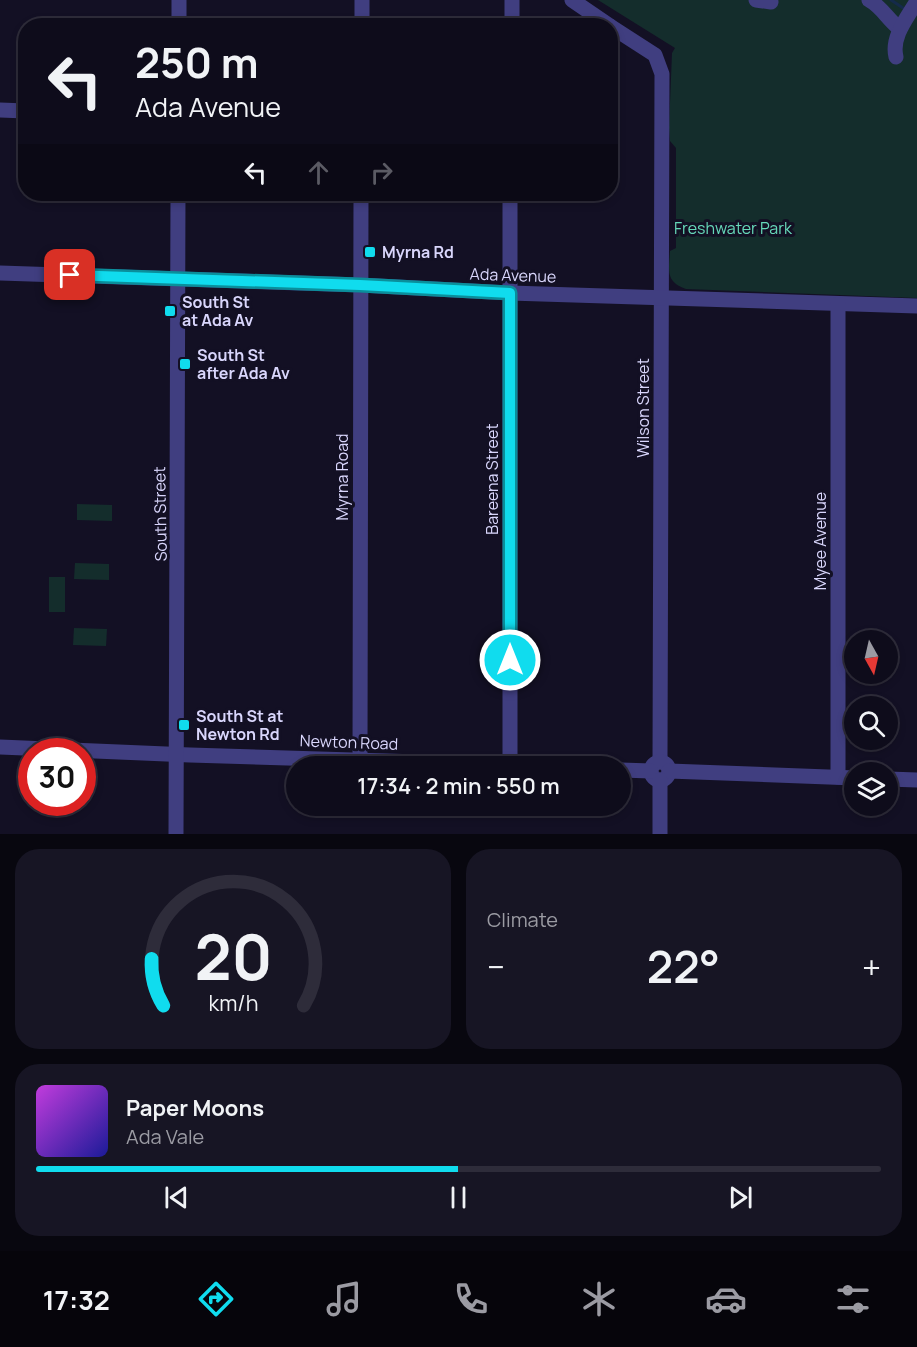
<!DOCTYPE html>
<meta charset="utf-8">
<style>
body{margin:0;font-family:Manrope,sans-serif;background:#171524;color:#f1f3f6;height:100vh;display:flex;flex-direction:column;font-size:22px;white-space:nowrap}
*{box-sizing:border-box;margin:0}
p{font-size:20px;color:#9b9ba3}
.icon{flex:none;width:33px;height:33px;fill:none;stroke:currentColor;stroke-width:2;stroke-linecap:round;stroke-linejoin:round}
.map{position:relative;height:834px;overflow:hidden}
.panel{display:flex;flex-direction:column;gap:15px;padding:15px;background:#08070f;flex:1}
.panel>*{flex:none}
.hud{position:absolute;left:18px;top:18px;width:600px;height:183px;border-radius:24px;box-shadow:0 3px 9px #0003,0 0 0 2px #2e2c3a;background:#0e0c1b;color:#f1f3f6;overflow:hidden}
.needle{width:39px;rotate:172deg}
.fabs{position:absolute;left:844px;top:630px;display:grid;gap:12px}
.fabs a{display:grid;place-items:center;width:54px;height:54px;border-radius:50%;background:#0e0c1b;box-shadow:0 3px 9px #0003,0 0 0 2px #2e2c3a;font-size:30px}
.speed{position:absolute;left:18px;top:738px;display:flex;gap:12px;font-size:30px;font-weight:700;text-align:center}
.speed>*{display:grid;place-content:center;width:78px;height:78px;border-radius:50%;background:#0e0c1b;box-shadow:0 3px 9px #0003,0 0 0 2px #2e2c3a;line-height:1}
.speed .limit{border:9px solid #d22;background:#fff;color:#111}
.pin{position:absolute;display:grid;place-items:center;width:51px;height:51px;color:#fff;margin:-26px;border-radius:12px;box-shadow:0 3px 9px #0006}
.me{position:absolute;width:66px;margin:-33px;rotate:0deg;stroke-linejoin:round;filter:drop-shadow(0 0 4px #0008)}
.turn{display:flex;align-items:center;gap:21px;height:126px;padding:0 18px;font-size:27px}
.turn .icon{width:78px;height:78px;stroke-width:2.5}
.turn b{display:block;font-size:42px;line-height:51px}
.lanes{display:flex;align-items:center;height:57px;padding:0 18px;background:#0003;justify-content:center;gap:30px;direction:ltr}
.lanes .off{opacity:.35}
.big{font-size:45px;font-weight:600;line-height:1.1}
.panel .tile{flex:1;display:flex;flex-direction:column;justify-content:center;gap:9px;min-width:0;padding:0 21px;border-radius:24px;background:#171524}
.panel .dial{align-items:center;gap:0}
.dial svg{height:156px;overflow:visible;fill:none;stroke:#2e2c3a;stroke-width:7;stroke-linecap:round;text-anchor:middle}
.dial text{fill:#f1f3f6;stroke:none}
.song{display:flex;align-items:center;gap:18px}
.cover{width:72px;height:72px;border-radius:9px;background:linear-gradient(135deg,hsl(290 70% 55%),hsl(240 70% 35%))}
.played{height:6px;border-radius:3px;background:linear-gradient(90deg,#10dcee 50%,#2e2c3a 50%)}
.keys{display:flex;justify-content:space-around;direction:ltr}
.heat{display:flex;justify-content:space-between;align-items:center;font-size:33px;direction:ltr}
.panel .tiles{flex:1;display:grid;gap:15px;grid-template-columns:1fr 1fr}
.tile:last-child{grid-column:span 2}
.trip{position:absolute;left:286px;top:756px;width:345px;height:60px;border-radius:30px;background:#0e0c1b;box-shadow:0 3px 9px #0003,0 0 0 2px #2e2c3a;font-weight:600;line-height:60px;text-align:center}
.tab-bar{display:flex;height:96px;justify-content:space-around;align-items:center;background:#06050b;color:#9b9ba3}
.tab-bar .icon{width:42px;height:42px}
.tab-bar .on{color:#10dcee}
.tab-bar b{font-size:27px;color:#f1f3f6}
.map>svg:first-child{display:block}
.green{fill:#142d2c}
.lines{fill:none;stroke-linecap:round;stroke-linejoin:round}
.stream{stroke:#142a4a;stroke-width:3}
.minor{stroke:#403e80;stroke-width:15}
.route-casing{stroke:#0a8f9b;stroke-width:15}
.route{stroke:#10dcee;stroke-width:10}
.poi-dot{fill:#10dcee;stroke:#131024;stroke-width:2}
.labels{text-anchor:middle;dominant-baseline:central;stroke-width:6;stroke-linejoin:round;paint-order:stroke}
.park-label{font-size:16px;fill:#66d8b9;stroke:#131024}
.poi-label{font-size:16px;font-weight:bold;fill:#d9d6fc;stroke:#131024;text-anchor:start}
.street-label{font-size:16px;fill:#d9d6fc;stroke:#131024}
</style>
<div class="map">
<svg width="917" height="834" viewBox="0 0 917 834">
<rect width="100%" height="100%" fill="#131024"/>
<!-- green -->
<g class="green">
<path d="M598,0h319v298l-231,-9c-21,-7 -17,-19 -16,-38l6,-3v-100l-6,-7 -1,-13 3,-75 3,-5z"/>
<path d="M77,504l35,1v16l-35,-1z"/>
<path d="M75,563l34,1v16l-35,-1z"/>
<rect x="49" y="577" width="16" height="35"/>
<path d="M74,628l33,1 -1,17 -33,-1z"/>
</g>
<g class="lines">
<!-- stream -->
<path class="stream" d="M891,0l15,10"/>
<!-- minor -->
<g class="minor">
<path d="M179,0v26"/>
<path d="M572,0l38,26"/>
<path d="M756,0l15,2"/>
<path d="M869,0c13,7 19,20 31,29"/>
<path d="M362,26v-26"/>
<path d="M512,26v-26"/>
<path d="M610,26l45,29 7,19 -2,687"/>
<path d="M896,57c-5,-20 11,-39 21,-56"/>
<path d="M0,110l26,1"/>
<path d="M0,273l360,12 150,8 407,13"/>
<path d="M0,747l190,8 364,11"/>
<path d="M360,760l1,-566"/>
<circle cx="660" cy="771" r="9"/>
<path d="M510,765v-571"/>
<path d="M621,770l30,1"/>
<path d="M669,771l186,7"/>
<path d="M838,777v-473"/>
<path d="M888,779l29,1"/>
<path d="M660,780v54"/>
<path d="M176,834l2,-640"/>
</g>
</g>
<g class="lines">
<!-- route casing -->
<g class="route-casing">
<path id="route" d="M70,275l290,10 150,8v367"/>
</g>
<!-- route -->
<use href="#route" class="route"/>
</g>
<!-- markers -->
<g class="poi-dot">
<rect x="364" y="246" width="12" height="12" rx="3"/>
<rect x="164" y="305" width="12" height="12" rx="3"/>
<rect x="179" y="358" width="12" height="12" rx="3"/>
<rect x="178" y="719" width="12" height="12" rx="3"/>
</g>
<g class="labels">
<!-- park labels -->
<g class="park-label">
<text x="733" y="228">Freshwater Park</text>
</g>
<!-- poi labels -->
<g class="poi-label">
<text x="382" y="252">Myrna Rd</text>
<text x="182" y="302">South St<tspan x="182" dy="18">at Ada Av</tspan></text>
<text x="197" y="355">South St<tspan x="197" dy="18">after Ada Av</tspan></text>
<text x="196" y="716">South St at<tspan x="196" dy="18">Newton Rd</tspan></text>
</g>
<!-- street labels -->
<g class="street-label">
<text transform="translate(513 275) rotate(2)">Ada Avenue</text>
<text transform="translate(643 408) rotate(-90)">Wilson Street</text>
<text transform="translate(342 477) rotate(-90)">Myrna Road</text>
<text transform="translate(492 479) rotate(-90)">Bareena Street</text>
<text transform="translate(160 514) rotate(-91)">South Street</text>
<text transform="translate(820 541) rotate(-90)">Myee Avenue</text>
<text transform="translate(349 742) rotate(2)">Newton Road</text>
</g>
</g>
</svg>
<div class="fabs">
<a><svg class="needle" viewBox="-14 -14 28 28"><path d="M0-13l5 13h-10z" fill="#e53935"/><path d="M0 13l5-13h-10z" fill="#9b9ba3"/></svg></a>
<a><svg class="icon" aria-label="search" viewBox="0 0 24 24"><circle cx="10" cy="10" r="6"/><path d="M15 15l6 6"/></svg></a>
<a><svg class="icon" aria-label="layers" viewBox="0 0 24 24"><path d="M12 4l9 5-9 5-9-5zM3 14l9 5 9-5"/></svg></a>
</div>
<div class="speed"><div class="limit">30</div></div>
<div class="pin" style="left:70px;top:275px;background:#d93025"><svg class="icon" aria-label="arrive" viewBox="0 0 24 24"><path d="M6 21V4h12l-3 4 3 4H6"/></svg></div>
<svg class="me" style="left:510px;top:660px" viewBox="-20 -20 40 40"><circle r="17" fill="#10dcee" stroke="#fff" stroke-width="3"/><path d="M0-11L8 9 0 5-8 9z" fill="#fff"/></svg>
<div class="trip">17:34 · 2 min · 550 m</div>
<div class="hud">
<div class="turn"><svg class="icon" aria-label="left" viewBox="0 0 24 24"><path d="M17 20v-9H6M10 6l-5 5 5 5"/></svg><div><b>250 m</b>Ada Avenue</div></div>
<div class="lanes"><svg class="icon" aria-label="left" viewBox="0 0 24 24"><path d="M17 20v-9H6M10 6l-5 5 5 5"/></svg><svg class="icon off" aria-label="ahead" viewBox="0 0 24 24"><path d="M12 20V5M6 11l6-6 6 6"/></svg><svg class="icon off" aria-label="right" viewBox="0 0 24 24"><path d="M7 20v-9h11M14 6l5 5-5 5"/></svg></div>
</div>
</div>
<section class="panel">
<div class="tiles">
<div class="tile dial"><svg viewBox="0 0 100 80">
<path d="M14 69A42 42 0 1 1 86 69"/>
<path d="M14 69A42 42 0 0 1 8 45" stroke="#10dcee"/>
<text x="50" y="56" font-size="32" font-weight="700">20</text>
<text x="50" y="72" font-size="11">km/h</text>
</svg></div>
<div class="tile"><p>Climate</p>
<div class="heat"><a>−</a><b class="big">22°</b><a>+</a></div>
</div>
<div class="tile">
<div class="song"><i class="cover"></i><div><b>Paper Moons</b><p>Ada Vale</p></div></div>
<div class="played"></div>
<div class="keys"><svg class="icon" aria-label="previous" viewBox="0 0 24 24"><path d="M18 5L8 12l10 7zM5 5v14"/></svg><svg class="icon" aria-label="pause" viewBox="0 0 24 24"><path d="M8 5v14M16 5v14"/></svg><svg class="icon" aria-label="next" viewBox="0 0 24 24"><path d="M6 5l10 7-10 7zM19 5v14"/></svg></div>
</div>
</div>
</section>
<nav class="tab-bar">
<b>17:32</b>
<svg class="icon on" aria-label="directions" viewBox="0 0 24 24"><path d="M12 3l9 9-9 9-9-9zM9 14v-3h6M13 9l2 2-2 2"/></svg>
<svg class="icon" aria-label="music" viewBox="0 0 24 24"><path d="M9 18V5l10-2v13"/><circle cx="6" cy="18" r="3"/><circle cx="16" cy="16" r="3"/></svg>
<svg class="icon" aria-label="phone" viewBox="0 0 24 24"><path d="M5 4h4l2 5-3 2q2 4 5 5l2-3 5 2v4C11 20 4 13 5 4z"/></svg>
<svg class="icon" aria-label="climate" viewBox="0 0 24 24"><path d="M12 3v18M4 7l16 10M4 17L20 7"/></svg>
<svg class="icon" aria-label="car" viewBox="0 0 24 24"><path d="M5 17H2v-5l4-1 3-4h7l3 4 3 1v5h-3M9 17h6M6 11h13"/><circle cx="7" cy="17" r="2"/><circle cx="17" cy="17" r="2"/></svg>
<svg class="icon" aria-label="filters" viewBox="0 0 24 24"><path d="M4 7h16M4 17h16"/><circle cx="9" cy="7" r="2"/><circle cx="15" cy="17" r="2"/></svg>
</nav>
